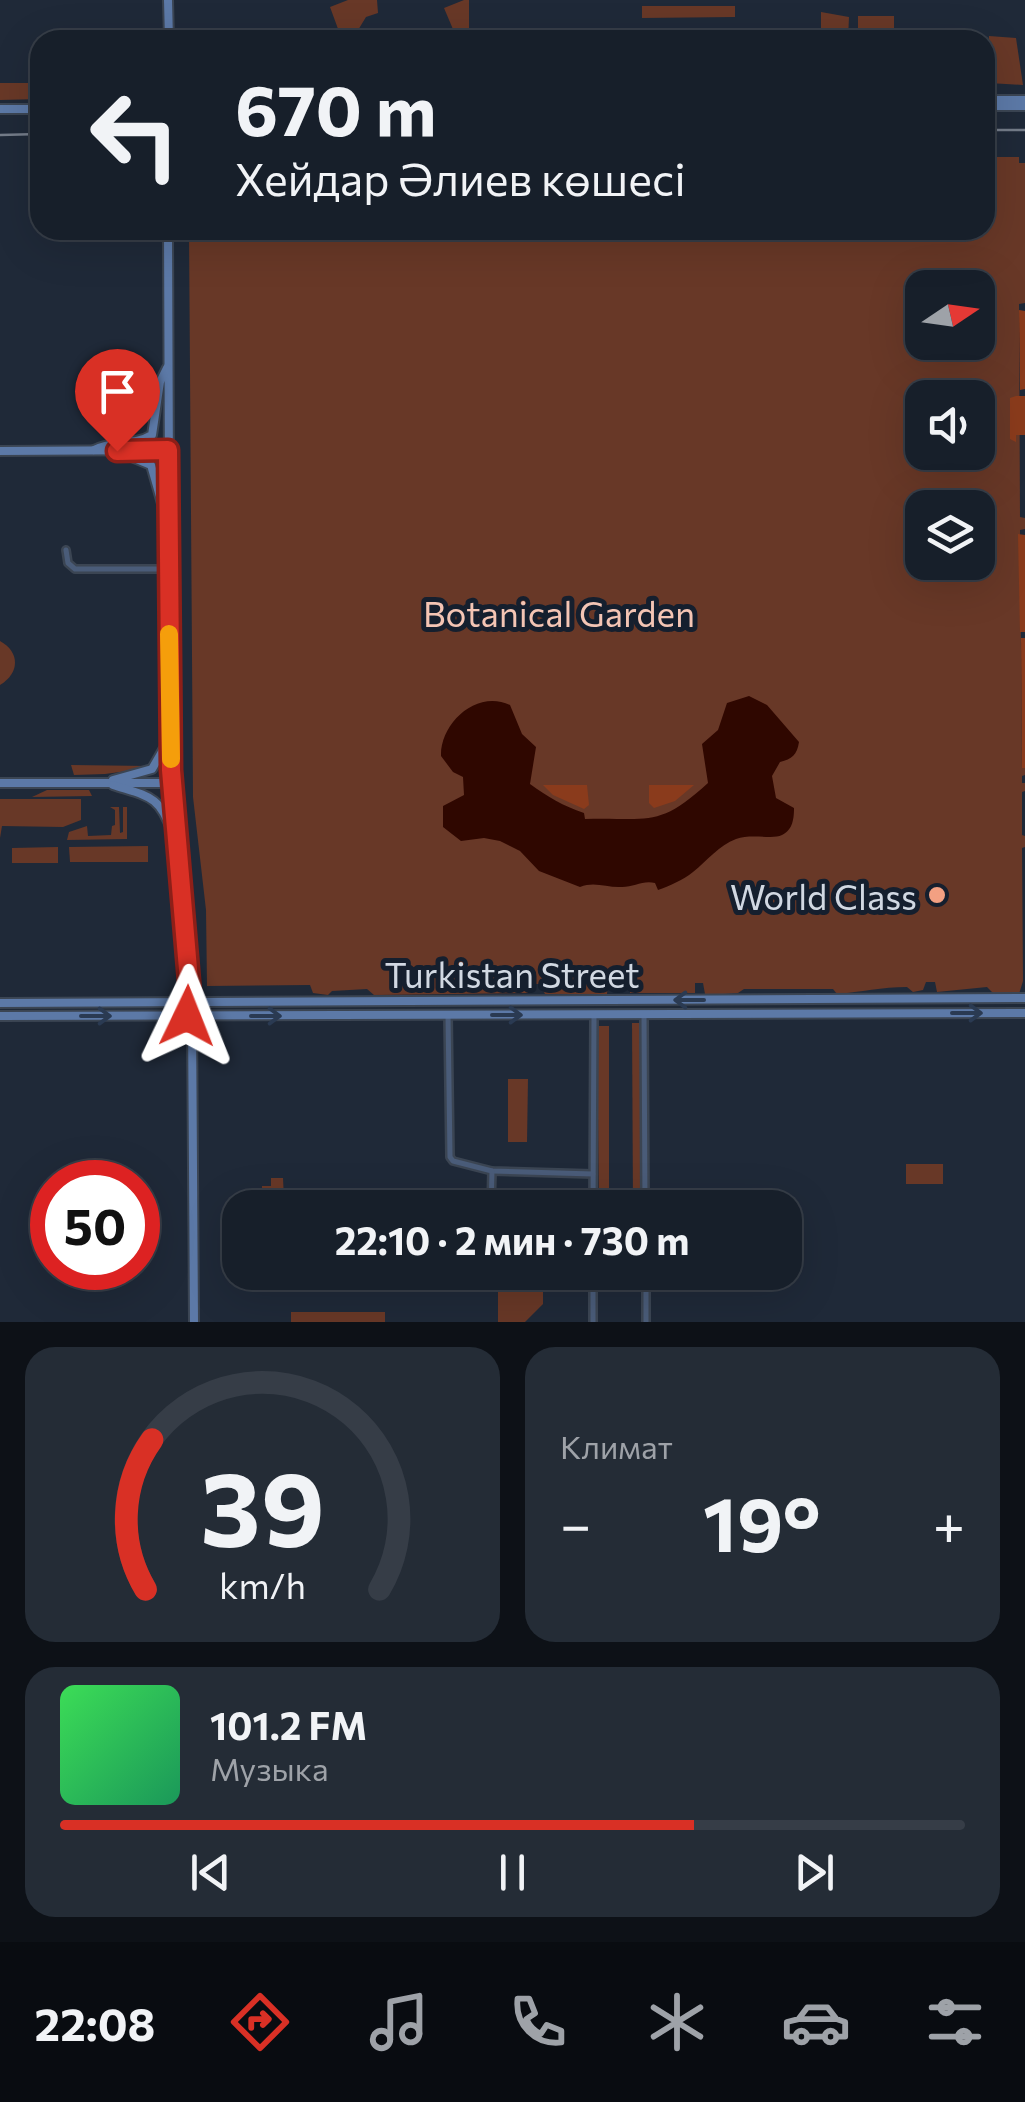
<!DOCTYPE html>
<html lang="ru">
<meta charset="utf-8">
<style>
body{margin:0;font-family:Commissioner,sans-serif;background:#242c36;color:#f1f3f6;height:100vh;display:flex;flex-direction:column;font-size:38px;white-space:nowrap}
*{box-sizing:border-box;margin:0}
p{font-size:32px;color:#9ea2a8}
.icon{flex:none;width:55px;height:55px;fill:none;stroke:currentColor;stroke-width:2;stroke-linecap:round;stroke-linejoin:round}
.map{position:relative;height:1322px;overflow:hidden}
.panel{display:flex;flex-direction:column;gap:25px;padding:25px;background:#0d1117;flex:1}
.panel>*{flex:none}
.top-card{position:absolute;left:30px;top:30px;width:965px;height:210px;border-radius:30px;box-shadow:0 10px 40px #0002,0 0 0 2px #363d47;background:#171f2a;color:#f1f3f6;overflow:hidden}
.needle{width:65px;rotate:77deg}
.fabs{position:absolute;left:905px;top:270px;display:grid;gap:20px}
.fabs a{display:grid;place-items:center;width:90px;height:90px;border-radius:20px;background:#171f2a;box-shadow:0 10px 40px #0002,0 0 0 2px #363d47;font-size:50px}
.speed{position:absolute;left:30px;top:1160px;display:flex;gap:20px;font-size:50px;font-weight:700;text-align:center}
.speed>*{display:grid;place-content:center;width:130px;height:130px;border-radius:50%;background:#171f2a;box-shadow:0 10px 40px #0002,0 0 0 2px #363d47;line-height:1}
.speed .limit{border:15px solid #d22;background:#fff;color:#111}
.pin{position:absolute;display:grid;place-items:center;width:85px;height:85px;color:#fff;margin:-102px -42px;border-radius:50% 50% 50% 0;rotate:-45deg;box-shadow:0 0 10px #0007}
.pin .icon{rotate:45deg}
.me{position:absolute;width:110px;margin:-55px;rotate:2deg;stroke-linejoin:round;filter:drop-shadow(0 0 8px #0008)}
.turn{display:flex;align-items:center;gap:35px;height:210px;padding:0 40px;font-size:45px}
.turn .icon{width:130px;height:130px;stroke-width:2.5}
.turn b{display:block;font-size:70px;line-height:85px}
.big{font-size:75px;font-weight:700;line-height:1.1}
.panel .tile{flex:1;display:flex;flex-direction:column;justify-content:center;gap:15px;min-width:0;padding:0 35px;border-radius:30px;background:#242c36}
.panel .dial{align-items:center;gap:0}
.dial svg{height:260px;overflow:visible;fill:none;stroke:#363d47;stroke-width:7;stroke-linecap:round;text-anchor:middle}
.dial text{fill:#f1f3f6;stroke:none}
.song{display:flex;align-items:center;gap:30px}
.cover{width:120px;height:120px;border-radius:15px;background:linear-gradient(135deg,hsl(130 70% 55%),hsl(150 70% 35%))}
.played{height:10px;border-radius:5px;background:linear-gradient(90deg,#d93025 70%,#363d47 70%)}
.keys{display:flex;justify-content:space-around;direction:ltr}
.heat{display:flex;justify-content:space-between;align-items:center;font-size:55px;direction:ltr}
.panel .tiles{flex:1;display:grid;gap:25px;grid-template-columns:1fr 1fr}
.tile:last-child{grid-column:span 2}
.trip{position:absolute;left:222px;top:1190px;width:580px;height:100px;border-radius:30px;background:#171f2a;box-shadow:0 10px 40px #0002,0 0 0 2px #363d47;font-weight:700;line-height:100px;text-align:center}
.tabs{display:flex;height:160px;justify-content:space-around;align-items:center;background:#090c11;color:#9ea2a8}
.tabs .icon{width:70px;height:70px}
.tabs .active{color:#d93025}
.tabs b{font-size:45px;color:#f1f3f6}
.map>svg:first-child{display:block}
.green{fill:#683827;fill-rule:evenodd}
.forest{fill:#8a3b1c}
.water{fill:#2f0700}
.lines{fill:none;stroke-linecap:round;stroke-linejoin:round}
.street-casing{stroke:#3b4553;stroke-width:10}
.secondary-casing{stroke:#3b4553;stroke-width:12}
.street{stroke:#4a5c79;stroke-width:5}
.secondary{stroke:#5c79a7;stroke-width:8}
.tram{stroke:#747c89;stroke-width:2.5}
.oneway{stroke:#2a3a52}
.route-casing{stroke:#8d1f18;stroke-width:25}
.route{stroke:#d93025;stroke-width:18}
.slow{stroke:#f59e0b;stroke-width:18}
.poi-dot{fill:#f3a082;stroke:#151f2e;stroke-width:4}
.labels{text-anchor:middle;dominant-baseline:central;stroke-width:10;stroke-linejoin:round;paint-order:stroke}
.park-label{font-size:35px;fill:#f4c5b4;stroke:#151f2e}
.poi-label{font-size:35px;fill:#d1d8e2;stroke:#151f2e;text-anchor:end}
.street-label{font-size:35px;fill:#d1d8e2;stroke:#151f2e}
</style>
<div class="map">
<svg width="1025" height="1322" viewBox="0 0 1025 1322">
<rect width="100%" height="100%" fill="#1f2938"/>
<!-- green -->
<g class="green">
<path d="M348,0h29l1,13 -12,4 -14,23 -11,-3 -11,-30z"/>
<path d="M464,0h5v34h-14l-11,-26z"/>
<path d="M642,6h93v11l-93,1z"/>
<path d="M821,12l28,5 -1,23h-27z"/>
<rect x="858" y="16" width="36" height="24"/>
<path d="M989,36l27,2 7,47 -34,-2z"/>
<path d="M0,83h40v16l-40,1z"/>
<path d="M985,157h34v6h6v140l-6,1 1,213 5,1v11l-5,1 2,238h3v7l-3,1v7h3v8l-3,1v43l3,1v11l-3,1 1,133 -4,13h-25l-7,-7 -50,5 -2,-10h-9l-3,8 -10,2 -6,-5c-25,0 -46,5 -70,7l-4,-5h-89l-6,4 -28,2 -5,-1 -2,-11h-8v10h-65v-10l-22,1 -1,10h-62l-5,-10h-7l-5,9 -154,2 -7,-6 -35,2 -4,4 -15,-2 -3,-8 -103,1 -1,-76 -13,-113 -4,-567h796zM922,288h56v54h-56zM922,398h56v54h-56zM922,508h56v54h-56z"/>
<path d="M0,641c20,11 20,32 0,44z"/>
<path d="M71,765l78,1 1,2 -45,6 -31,1z"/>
<path d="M47,790h42l3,6 -60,1z"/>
<path d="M0,799h81v21l-18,7 -61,-1 -2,12z"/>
<path d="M110,807h9l1,26 3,-1v-25h4v32l-60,1 2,-8 18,-6 1,10 23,-1 1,-9 3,-1v-15z"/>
<path d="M148,846v16h-78l-1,-15z"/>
<path d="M58,847v16h-46v-15z"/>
<path d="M632,1023h11l-3,185 -7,-1z"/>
<path d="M597,1026h12v181h-10z"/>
<path d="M508,1079h20l-1,63h-19z"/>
<rect x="906" y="1164" width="37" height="20"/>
<path d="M271,1178h12l1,21h-22v-13h9z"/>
<path d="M138,1204h13l1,43h-14z"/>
<path d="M498,1290l45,1v13l-18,18h-27z"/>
<rect x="291" y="1312" width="94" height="10"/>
</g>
<!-- forest -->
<g class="forest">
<path d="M1019,310l6,1v78l-5,1z"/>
<path d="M1016,396h9v39h-9v7l-6,-3v-41z"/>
<path d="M1018,534l7,1v97h-5z"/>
<path d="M1021,638h4v130h-3z"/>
<path d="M543,785h44l2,20 -5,4 -31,-14z"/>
<path d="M649,785h45l-19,16 -21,7 -5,-5z"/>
</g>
<!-- water -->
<path class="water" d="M749,696l18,9 32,37c-2,13 -7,17 -19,20l-8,14 4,22 18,10c0,10 -1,22 -12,27 -10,5 -30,-2 -46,4 -17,6 -29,22 -43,33 -10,8 -24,14 -35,18l-3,-7c-12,-3 -21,4 -33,4 -15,1 -27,-6 -42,0l-41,-16 -19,-20 -20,-10 -16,-3 -23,3 -18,-14v-21l21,-11 -1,-18 -10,-5 -12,-16c-1,-32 35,-67 69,-51l12,29 14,13 -6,37c18,13 33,22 54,29l1,6c63,-2 73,10 123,-36l-6,-39 16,-14 9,-27z"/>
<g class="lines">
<!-- street casing -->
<g class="street-casing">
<g id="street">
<path d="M66,550l2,13 7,6h93"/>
<path d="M448,1015l2,142 3,4 39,10 101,3"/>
<path d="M644,1016l1,192"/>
<path d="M491,1208l1,-37"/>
<path d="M593,1208l1,-192"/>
<path d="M646,1272v50"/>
<path d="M593,1322v-50"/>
</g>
</g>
<!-- secondary casing -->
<g class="secondary-casing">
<g id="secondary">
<path d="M168,0l1,40"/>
<path d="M985,100h40"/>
<path d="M985,106h40"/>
<path d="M0,109h40"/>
<path d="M168,230l2,508 6,120 16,158 2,306"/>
<path d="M94,450c19,-10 40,-4 58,-15l8,-53 7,-14"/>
<path d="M0,451l169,-1"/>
<path d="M122,453l29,12 16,56"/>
<path d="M113,780l39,-11 18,-31"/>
<path d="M0,783h172"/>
<path d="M113,785c34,11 47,10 59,47"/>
<path d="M0,1003l1025,-5"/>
<path d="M0,1016l1025,-3"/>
</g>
</g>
<!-- street -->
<use href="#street" class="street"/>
<!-- secondary -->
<use href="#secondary" class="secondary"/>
<!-- tram -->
<g class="tram">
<path d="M985,130h40"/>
<path d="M0,135l40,-1"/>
</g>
</g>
<!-- one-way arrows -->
<defs><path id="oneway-shaft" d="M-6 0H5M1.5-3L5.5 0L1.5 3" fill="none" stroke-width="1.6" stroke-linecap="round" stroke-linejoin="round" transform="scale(2.5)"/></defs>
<g class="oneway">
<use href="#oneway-shaft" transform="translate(689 1000) rotate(180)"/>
<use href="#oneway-shaft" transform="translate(967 1013)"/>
<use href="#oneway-shaft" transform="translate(507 1015)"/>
<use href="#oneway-shaft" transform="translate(96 1016)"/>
<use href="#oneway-shaft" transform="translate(266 1016)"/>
</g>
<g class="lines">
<!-- route casing -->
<g class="route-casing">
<path id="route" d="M117,451l51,-1 3,320 21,246h-5"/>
</g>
<!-- route -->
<use href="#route" class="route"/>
<!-- slow -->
<path class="slow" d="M169,634l2,125"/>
</g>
<!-- markers -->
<circle class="poi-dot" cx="937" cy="895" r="10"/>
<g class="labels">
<!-- park labels -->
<g class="park-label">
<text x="559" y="612">Botanical Garden</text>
</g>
<!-- poi labels -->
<g class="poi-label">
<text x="917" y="895">World Class</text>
</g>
<!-- street labels -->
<g class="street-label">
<text x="512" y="973">Turkistan Street</text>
</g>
</g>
</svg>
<div class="fabs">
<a><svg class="needle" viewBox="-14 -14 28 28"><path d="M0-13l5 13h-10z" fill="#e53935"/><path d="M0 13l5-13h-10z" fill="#9ea2a8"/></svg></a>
<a><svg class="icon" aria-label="sound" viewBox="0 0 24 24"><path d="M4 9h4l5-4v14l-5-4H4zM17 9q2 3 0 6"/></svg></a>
<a><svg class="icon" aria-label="layers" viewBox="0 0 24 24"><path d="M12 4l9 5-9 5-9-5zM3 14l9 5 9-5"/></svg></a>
</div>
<div class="speed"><div class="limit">50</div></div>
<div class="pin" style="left:117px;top:451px;background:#d93025"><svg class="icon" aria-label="arrive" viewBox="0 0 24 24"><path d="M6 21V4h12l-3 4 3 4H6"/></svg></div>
<svg class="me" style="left:187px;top:1016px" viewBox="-20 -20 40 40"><path d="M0-17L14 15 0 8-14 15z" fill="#d93025" stroke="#fff" stroke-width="4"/></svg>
<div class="trip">22:10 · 2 мин · 730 m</div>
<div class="top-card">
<div class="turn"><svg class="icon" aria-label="left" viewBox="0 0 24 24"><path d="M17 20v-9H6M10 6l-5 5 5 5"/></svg><div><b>670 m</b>Хейдар Әлиев көшесі</div></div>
</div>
</div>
<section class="panel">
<div class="tiles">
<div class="tile dial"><svg viewBox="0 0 100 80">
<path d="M14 69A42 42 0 1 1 86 69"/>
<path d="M14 69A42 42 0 0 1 16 23" stroke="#d93025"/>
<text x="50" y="56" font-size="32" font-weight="700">39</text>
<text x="50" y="72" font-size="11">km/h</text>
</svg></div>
<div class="tile"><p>Климат</p>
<div class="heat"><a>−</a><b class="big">19°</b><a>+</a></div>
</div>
<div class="tile">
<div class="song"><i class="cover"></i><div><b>101.2 FM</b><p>Музыка</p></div></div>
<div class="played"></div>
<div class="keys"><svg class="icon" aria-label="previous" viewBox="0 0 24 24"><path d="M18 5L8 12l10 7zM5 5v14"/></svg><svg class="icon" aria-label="pause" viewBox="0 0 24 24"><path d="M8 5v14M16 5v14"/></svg><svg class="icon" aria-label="next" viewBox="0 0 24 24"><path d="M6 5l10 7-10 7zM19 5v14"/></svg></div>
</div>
</div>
</section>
<nav class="tabs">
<b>22:08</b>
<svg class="icon active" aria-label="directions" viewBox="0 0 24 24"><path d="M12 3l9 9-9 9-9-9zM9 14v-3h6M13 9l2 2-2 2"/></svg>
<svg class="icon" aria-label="music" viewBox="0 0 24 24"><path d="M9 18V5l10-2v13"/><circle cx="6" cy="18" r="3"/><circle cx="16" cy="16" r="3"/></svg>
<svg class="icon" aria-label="phone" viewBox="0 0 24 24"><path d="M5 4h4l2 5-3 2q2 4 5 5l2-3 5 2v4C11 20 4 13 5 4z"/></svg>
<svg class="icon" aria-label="climate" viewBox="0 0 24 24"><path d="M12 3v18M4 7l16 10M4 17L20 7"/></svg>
<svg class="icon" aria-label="car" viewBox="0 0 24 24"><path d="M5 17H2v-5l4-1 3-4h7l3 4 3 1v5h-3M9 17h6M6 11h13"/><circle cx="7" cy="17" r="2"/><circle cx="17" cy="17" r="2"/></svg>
<svg class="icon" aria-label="filters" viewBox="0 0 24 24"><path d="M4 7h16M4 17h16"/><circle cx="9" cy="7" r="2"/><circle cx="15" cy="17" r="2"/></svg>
</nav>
